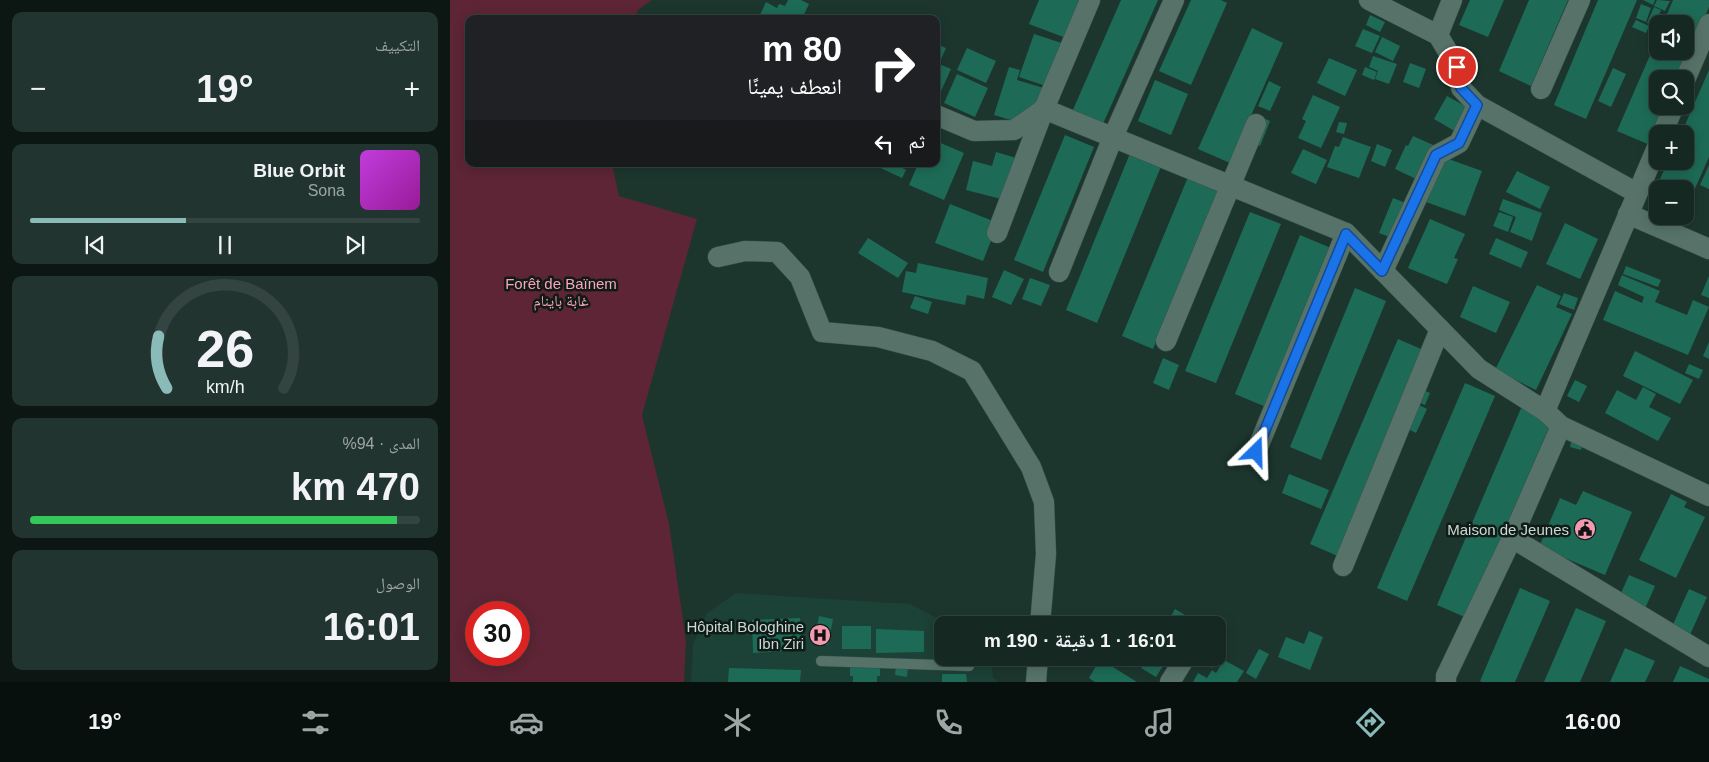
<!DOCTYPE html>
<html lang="ar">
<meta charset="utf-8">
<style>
body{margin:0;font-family:Arial,"Noto Naskh Arabic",sans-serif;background:#22342f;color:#f1f3f6;direction:rtl;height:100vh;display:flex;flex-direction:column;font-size:19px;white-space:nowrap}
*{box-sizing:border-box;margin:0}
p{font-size:16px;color:#9da6a5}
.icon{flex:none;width:28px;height:28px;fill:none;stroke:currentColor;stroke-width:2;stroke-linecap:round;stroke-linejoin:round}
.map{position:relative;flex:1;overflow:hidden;direction:ltr}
.panel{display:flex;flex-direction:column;gap:12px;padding:12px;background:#0c1613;width:450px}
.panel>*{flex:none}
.guide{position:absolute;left:15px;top:15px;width:475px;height:152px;border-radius:10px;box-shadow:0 2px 12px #0003,0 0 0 1px #344440;direction:rtl;background:#202124;color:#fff;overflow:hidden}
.buttons{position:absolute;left:1199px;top:15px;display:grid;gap:10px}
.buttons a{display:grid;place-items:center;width:45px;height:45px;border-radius:10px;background:#152822;box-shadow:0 2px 12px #0003,0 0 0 1px #344440;font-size:25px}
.speed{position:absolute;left:15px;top:601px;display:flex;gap:10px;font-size:25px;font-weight:700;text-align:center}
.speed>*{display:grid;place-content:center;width:65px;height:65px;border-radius:50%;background:#152822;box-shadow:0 2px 12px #0003,0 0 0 1px #344440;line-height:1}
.speed .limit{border:8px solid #d22;background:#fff;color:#111}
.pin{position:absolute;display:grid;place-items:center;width:42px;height:42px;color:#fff;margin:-21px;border:2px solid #fff;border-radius:50%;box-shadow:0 1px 5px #0007}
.me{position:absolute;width:55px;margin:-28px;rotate:22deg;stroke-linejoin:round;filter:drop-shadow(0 0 4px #0008)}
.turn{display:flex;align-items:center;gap:18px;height:105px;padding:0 15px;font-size:22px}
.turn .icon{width:65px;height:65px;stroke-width:2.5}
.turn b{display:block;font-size:35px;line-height:42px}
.then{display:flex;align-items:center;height:48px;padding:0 15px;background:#0003;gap:10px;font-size:19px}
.big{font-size:38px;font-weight:700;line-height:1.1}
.panel .tile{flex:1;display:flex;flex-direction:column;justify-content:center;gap:8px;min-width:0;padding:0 18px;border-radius:10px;background:#22342f}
.panel .dial{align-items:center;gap:0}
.dial svg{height:130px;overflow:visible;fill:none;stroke:#344440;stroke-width:7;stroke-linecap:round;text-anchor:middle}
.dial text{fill:#f1f3f6;stroke:none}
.song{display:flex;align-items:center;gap:15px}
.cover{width:60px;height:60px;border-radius:8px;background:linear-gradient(135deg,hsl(290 70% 55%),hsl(300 70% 35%))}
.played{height:5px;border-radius:2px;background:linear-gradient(90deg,#8bbbb9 40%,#344440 40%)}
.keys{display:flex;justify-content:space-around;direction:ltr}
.heat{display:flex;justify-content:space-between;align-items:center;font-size:28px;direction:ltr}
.charge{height:8px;border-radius:4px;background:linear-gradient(90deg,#34c759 94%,#344440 0)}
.trip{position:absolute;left:484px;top:616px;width:292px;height:50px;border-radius:10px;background:#152822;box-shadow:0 2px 12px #0003,0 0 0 1px #344440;font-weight:700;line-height:50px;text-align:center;direction:rtl}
.dock{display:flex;height:80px;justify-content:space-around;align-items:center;background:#08100e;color:#9da6a5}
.dock .icon{width:35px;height:35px}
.dock .on{color:#8bbbb9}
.dock b{font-size:22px;color:#f1f3f6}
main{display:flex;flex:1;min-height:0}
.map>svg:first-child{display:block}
.built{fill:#1c4136}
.green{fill:#5d2536;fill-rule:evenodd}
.building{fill:#1d6b56}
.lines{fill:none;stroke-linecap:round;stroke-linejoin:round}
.lane-casing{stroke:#3b524b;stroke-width:11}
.street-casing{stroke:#3b524b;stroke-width:21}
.lane{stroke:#577369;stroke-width:10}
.street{stroke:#577369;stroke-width:20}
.route-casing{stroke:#114b97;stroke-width:12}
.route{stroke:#1a73e8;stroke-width:9}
.labels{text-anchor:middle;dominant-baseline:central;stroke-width:5;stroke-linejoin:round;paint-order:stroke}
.park-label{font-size:15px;fill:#fba4ba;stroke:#0f1b17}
.poi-label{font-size:15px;fill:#cad9d3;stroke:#0f1b17;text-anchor:end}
</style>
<main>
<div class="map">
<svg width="1259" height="682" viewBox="0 0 1259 682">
<rect width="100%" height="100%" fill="#1c362e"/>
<!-- built -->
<path class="built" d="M286,593l174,11 40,21h-8v33h49l2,19 5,5h-307l2,-38 14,-31z"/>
<!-- green -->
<path class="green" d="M0,0h202l-14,10 -3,9h-166v145h143l7,32 78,23 -55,196 27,109 17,117 -2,41h-234zM26,612h43v43h-43z"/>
<!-- building -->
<g class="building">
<path d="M338,0h13l8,4 -7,15h-34l-8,-4 6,-13 11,6 2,-4 6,2z"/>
<path d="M589,0h43l-16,38 -37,-14z"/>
<path d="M671,0h37l-56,126 -30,-14z"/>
<path d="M741,0h30l6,3 -36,82 -32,-14z"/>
<path d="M1020,0h34l-16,37 -29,-12z"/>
<path d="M1079,0h39l-37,86 -32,-15z"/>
<path d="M1148,0h39l-51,119 -32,-14z"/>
<path d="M1193,0h12l-2,5z"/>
<path d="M1207,0l13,1 -5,10 -11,-5z"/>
<path d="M1223,0h36v7l-31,72h-20v27h8l-16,39 -33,-14 41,-94v14h27v-27h-22z"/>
<path d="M1191,4l10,4 -5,14 -10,-4z"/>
<path d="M1204,7l7,3 -6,15 -8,-2z"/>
<path d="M428,14l9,5h-12z"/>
<path d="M920,15l15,7 -5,10 -14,-7z"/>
<path d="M1186,20l13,6 -3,7 -14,-6z"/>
<path d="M802,28l31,15 -53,120 -32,-14z"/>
<path d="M913,29l17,7 -8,17 -17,-7z"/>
<path d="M584,34l40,13 -28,39 -27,-9z"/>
<path d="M932,37l18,9 -7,15 -18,-9z"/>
<path d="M486,44l10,4 -7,16 12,5 -13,29 -2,-1z"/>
<path d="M517,48l29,13 -10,22 -29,-13z"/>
<path d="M923,56l24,8 -8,20 -14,-5 3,-8 -9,-4z"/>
<path d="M879,58l28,12 -12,26 -28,-13z"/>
<path d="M960,63l16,6 -7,19 -16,-6z"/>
<path d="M559,67l11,3 -3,10 30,9 -23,35 -30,-9z"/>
<path d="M915,67l12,5 -3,8 -12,-5z"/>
<path d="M1163,68l13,6 -15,33 -13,-6z"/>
<path d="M1259,70v87l-24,54v-22h-27v6l-4,-2 14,-32h17v-27h-4z"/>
<path d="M507,74l31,14 -13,29 -31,-14z"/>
<path d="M705,80l33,14 -17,41 -33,-14z"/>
<path d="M819,81l12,6 -11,24 -12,-5z"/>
<path d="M863,95l27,12 -19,41 -23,-10 8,-17 -4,-2z"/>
<path d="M997,96l36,20 -13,24 -36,-21z"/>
<path d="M804,114l16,7 -10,25 -16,-6z"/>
<path d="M889,122l8,1 -3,11 -8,-2z"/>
<path d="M615,135l29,12 -51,125 -29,-12z"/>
<path d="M963,136l29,13 -15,35 -32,-15 11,-24 2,1z"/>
<path d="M893,137l28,10 -12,31 -32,-11 8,-21 4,1z"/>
<path d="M486,141l28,12 -20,47 -35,-15 9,-21h18z"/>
<path d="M927,144l15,6 -7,17 -14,-6z"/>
<path d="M853,149l24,11 -11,24 -25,-11z"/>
<path d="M681,151l31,13 -65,159 -31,-13z"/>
<path d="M546,152l24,7 -11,42 -43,-11 7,-29 19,5z"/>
<path d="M993,157l39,14 -17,45 -39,-14z"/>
<path d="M422,164h23l11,6 -4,8z"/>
<path d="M1259,165v24l-9,-4z"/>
<path d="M1067,171l33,16 -10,22 -34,-17z"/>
<path d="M738,177l31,13 -66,159 -31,-13z"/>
<path d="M943,198l28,11 -13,35 -29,-11z"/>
<path d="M1053,199l39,14 -10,28 -22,-9 6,-15 -17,-7z"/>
<path d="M500,204l48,19 -15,38 -48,-18z"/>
<path d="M800,212l31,12 -65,159 -31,-12z"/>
<path d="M1049,212l14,5 -5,15 -15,-6z"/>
<path d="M980,219l35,15 -11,24 4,1 -11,25 -39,-16z"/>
<path d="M1115,223l33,16 -18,40 -34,-15z"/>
<path d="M850,235l31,13 -65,159 -31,-13z"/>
<path d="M418,238l40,25 -10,15 -40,-25z"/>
<path d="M1046,238l32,14 -7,16 -32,-14z"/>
<path d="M468,263l70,15 -4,21 -17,-4 -2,10 -63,-13 4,-21 10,2z"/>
<path d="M1176,266l35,14 -3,7 -35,-13z"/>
<path d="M554,270l20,9 -13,26 -19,-8z"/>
<path d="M1172,275l38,16 -5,11 32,13 6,-15 16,7 -21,48 -85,-35 12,-29 27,12 2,-6 -26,-12z"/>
<path d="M1259,276v22l-8,-3z"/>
<path d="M580,278l20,7 -9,21 -19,-7z"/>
<path d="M1087,285l24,11 -5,11 16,7 -36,76 -41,-20z"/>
<path d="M1023,286l37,16 -14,31 -36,-16z"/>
<path d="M905,288l31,13 -65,159 -31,-13z"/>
<path d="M1114,293l14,5 -4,12 -15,-6z"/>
<path d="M465,296l17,6 -4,12 -18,-6z"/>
<path d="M948,339l30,13 -88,205 -30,-13z"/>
<path d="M1259,342v17l-6,-3z"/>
<path d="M1185,351l58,29 -13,24 -57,-28z"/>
<path d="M713,358l16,7 -10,25 -16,-7z"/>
<path d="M1239,364l14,6 -4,9 -14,-6z"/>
<path d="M1125,380l12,6 -8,16 -12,-6z"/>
<path d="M1015,383l30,13 -88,205 -30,-13z"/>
<path d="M1193,387l13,7 -7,13 22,11 -13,23 -53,-28 12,-23 19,10z"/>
<path d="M968,388l12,5 -5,12 -12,-5z"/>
<path d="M1075,399l30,14 -88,205 -30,-13z"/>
<path d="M963,402l14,7 -11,24 -14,-7z"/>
<path d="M1123,434l11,2 -3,14 -11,-3z"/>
<path d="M839,474l40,16 -8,19 -39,-16z"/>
<path d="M1133,491l49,21 -27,63 -66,-28 21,-49 16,7z"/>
<path d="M1221,494l16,8 -3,5 21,10 -29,61 -37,-18z"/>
<path d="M1179,575l26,11 -11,25 -26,-11z"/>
<path d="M1070,588l30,13 -35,81h-33l-2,-1z"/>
<path d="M1239,589l18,8 -18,40 -18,-8z"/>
<path d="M1126,608l30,13 -26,61h-36z"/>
<path d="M725,609l27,16h-36z"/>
<path d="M369,616l14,3 -5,26 -14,-3z"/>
<path d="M350,618l2,32 -49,3 -1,-33z"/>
<rect x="392" y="626" width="29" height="23"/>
<path d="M426,629l48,2v21l-48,1z"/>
<path d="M859,631l14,6 -13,33 -32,-13 8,-20 18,7z"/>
<path d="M1175,648l30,13 -10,21h-35z"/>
<path d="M809,649l10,5 -13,25 -10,-6z"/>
<path d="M673,658h21l-5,9z"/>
<path d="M698,658h20l-12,19 -15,-9z"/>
<path d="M753,658h6l6,3 -3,7 -11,-6z"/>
<path d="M650,659l37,23h-42l-6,-4z"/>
<path d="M774,660l20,11 -7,11h-44l5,-9 9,5 5,-8 4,3z"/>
<path d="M400,666h30v10h-3v6h-24v-6h-3z"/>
<path d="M446,666l12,1 -1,10 -12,-2z"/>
<path d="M1230,666l29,13v3h-36z"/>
<path d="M279,668l72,2 -1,12h-72z"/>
<path d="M492,674h24l1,8h-25z"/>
</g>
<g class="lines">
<!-- lane casing -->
<g class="lane-casing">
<path id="lane" d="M371,661l148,5"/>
</g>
<!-- street casing -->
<g class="street-casing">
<g id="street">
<path d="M919,0l69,35 19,32 4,21 16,17 160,88"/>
<path d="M988,35l14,-35"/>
<path d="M1235,80l24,-56"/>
<path d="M1091,89l39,-89"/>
<path d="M486,115l38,16 40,-1 30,-21 302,124 133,136 66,42 16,15 148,70"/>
<path d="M1212,134l12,-28"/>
<path d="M1178,214l81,35"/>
<path d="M547,233l47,-124 46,-109"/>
<path d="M268,257l27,-6 32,1 23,25 22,55 56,5 54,14 40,20 59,96 13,35 2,52 -6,71"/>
<path d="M933,271l54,-116 22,-12 18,-38"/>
<path d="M609,272l54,-135 61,-137"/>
<path d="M716,341l90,-217"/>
<path d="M1095,411l113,-266"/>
<path d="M806,452l90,-219"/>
<path d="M1062,538l197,119"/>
<path d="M893,566l97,-237"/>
<path d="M586,682l2,-24"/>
<path d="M720,682l15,-24"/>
<path d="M996,682v-6l66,-138 49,-112"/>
</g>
</g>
<!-- lane -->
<use href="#lane" class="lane"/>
<!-- street -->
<use href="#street" class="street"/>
</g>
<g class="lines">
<!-- route casing -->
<g class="route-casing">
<path id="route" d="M806,452l90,-218 36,37 54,-116 23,-12 18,-38 -16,-17 -4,-21"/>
</g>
<!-- route -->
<use href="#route" class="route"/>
</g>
<!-- icons -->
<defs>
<g id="civic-disc" transform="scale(1.125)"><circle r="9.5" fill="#f29ab0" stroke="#0f1b17"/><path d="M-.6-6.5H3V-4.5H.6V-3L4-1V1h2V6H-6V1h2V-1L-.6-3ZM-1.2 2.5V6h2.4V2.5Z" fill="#111"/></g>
<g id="hospital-disc" transform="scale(1.125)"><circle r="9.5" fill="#f29ab0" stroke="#0f1b17"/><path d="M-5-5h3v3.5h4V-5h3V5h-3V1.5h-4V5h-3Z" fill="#111"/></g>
</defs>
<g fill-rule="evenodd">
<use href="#civic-disc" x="1135" y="529"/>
<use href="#hospital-disc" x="370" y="635"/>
</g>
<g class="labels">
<!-- park labels -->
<g class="park-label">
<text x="111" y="283">Forêt de Baïnem<tspan x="111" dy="17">غابة باينام</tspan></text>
</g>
<!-- poi labels -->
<g class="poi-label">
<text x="1119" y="529">Maison de Jeunes</text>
<text x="354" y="626">Hôpital Bologhine<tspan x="354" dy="17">Ibn Ziri</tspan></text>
</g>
</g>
</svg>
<div class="buttons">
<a><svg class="icon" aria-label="sound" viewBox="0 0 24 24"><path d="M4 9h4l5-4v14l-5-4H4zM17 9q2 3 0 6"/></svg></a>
<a><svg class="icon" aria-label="search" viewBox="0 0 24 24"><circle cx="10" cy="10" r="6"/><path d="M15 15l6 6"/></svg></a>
<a>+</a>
<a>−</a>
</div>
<div class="speed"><div class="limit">30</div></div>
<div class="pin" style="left:1007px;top:67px;background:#d93025"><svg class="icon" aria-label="arrive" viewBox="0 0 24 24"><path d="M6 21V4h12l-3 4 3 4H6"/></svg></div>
<svg class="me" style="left:806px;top:452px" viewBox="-20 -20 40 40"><path d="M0-17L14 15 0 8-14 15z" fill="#1a73e8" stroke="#fff" stroke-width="4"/></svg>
<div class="trip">16:01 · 1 دقيقة · 190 m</div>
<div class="guide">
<div class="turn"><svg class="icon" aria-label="right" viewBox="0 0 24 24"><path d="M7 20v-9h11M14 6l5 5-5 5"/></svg><div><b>80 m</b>انعطف يمينًا</div></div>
<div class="then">ثم<svg class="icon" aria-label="left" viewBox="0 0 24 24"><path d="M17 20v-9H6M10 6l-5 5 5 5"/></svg></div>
</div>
</div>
<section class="panel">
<div class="tile"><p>التكييف</p>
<div class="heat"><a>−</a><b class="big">19°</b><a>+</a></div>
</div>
<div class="tile">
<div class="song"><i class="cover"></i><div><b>Blue Orbit</b><p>Sona</p></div></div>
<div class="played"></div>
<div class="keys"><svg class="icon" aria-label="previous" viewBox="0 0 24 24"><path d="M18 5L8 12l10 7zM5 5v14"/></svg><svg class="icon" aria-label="pause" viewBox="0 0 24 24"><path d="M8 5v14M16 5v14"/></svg><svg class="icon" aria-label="next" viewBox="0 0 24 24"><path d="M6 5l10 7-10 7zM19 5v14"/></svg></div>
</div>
<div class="tile dial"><svg viewBox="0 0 100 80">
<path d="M14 69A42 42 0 1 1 86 69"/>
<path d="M14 69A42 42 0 0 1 9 37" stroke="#8bbbb9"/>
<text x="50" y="56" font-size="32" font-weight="700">26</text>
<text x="50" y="72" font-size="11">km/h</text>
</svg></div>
<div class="tile"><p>المدى · 94%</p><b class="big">470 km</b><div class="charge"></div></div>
<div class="tile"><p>الوصول</p><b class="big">16:01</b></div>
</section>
</main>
<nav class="dock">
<b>16:00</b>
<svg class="icon on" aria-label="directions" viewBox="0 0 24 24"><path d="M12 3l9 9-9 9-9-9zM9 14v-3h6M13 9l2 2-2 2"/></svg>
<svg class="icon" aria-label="music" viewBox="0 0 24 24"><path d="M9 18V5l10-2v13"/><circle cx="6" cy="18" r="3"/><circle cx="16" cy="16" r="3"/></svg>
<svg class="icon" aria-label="phone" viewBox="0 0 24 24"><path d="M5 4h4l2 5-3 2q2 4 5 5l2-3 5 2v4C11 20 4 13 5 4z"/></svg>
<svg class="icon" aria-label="climate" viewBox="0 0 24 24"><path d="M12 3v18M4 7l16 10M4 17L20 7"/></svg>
<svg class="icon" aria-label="car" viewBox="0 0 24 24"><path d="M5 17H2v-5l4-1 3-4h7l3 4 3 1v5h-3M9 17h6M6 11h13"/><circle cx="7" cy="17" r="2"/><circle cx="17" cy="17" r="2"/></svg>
<svg class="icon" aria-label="filters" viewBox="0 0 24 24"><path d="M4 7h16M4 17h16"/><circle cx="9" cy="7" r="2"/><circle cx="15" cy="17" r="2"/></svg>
<b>19°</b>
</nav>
